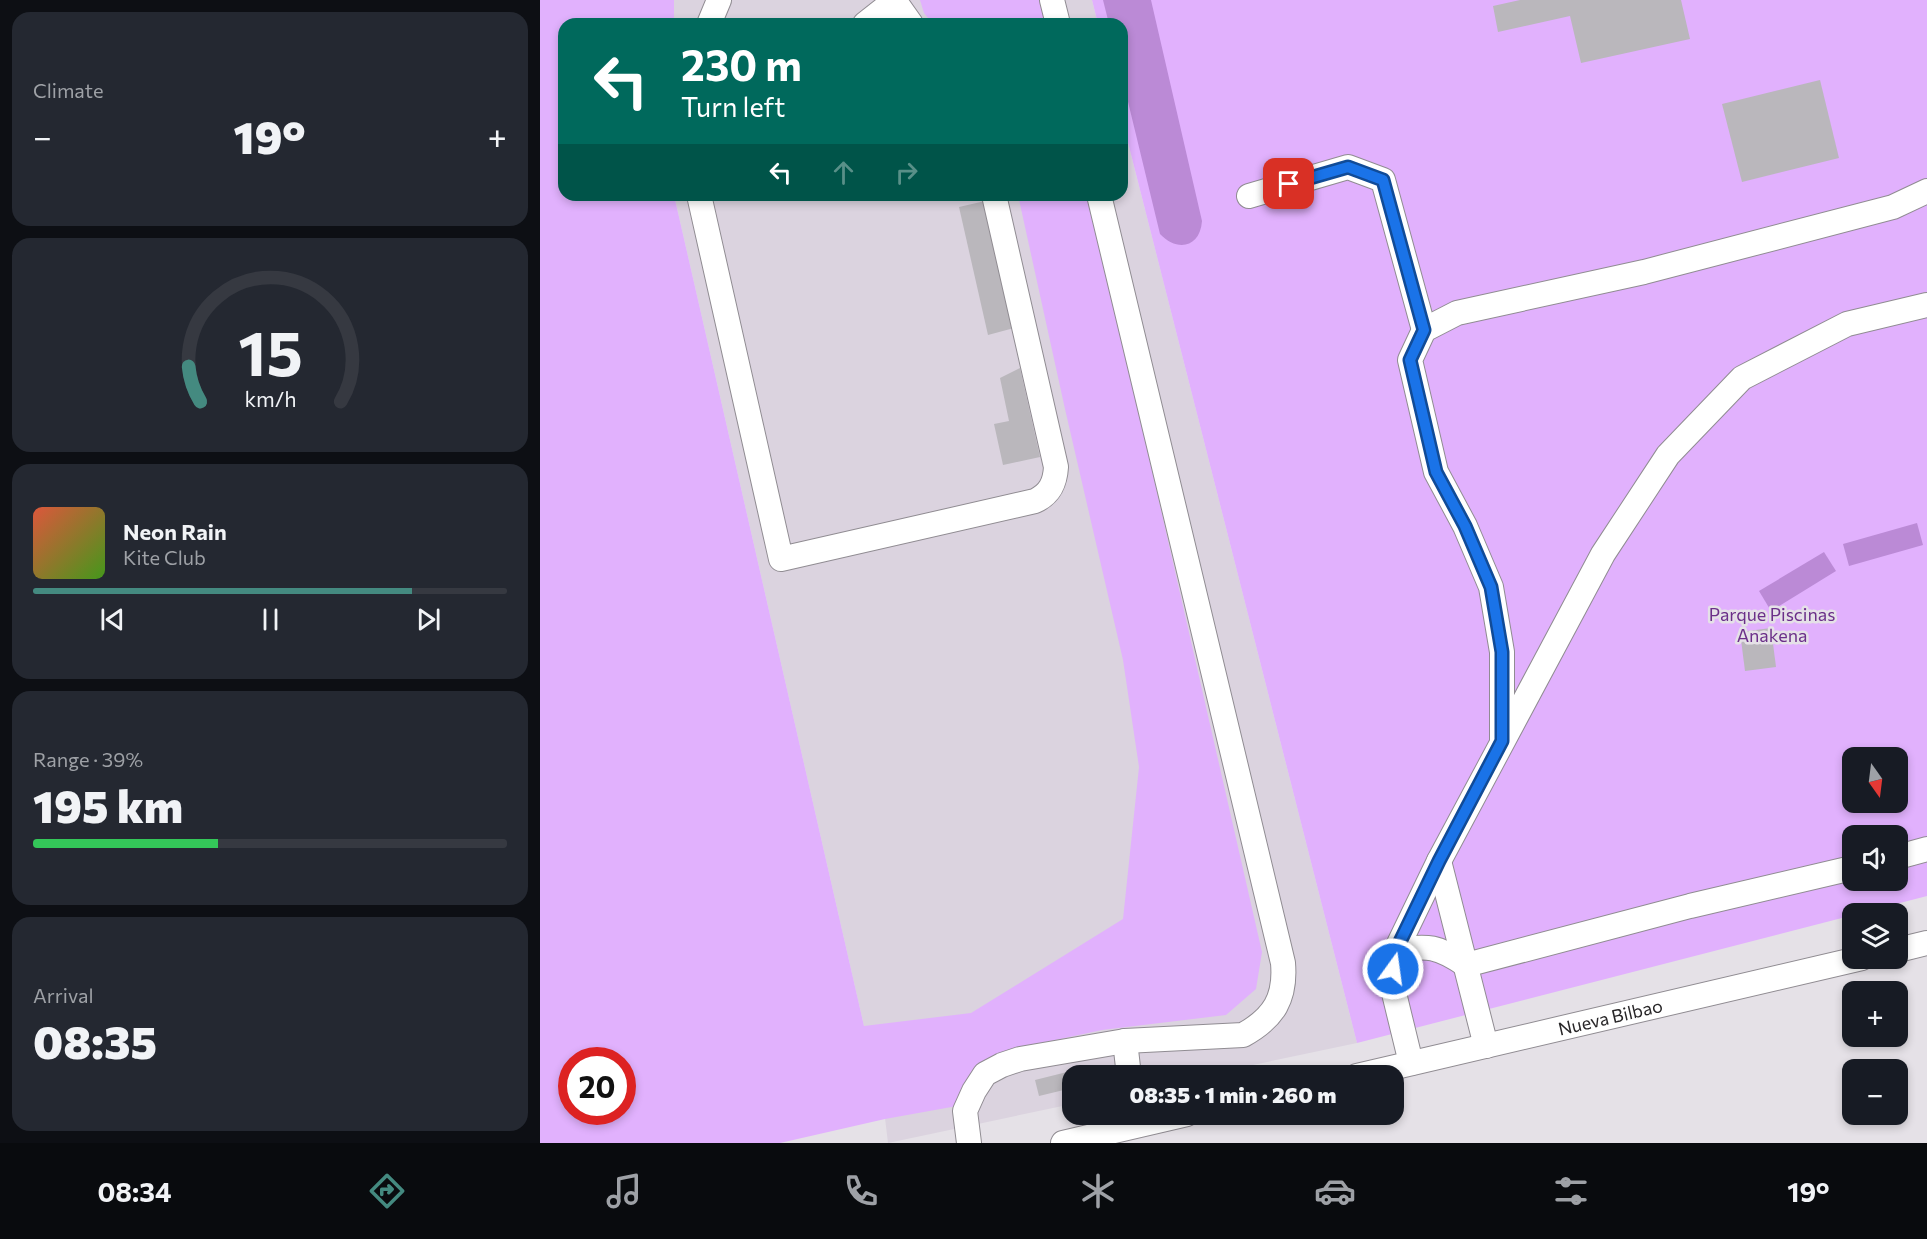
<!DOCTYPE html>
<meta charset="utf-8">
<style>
body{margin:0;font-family:Commissioner,sans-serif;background:#242831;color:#f1f3f6;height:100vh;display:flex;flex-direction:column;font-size:22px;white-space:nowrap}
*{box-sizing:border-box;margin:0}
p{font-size:20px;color:#9ea1a6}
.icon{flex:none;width:33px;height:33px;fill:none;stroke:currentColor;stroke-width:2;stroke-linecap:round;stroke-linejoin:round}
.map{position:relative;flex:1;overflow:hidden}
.side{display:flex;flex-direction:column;gap:12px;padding:12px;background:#0d0f14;width:540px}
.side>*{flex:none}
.top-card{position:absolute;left:18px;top:18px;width:570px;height:183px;border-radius:18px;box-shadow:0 3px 9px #0003;background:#00695c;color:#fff;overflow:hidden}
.needle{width:39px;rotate:166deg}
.controls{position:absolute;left:1302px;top:747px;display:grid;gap:12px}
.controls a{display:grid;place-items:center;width:66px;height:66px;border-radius:12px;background:#171b24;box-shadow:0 3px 9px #0003;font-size:30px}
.speed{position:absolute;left:18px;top:1047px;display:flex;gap:12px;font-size:30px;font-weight:700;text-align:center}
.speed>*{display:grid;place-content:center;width:78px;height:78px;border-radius:50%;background:#171b24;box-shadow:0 3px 9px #0003;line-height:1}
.speed .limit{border:9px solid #d22;background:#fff;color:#111}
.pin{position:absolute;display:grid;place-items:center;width:51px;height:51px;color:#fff;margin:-26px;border-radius:12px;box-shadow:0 3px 9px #0006}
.me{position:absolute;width:66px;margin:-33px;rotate:14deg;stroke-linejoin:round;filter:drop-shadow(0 0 4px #0008)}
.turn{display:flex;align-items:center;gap:21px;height:126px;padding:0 24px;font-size:27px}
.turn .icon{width:78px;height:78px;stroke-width:2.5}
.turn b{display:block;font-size:42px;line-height:51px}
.lanes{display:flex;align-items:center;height:57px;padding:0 24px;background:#0003;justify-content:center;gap:30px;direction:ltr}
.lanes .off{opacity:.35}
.big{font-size:45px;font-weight:800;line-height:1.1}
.side .card{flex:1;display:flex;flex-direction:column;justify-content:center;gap:9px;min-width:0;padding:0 21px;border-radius:18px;background:#242831}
.side .dial{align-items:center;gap:0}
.dial svg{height:156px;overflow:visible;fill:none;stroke:#363941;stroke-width:7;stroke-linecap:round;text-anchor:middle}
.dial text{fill:#f1f3f6;stroke:none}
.song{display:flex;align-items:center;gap:18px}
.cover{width:72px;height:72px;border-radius:9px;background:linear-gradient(135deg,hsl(10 70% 55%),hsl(100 70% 35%))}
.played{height:6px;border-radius:3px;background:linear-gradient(90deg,#448a80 80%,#363941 80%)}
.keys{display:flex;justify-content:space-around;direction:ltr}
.heat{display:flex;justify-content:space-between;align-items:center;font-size:33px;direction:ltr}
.charge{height:9px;border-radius:4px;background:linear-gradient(90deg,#34c759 39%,#363941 0)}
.trip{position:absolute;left:522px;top:1065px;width:342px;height:60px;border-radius:18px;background:#171b24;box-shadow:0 3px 9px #0003;font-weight:800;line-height:60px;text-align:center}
.menu{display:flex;height:96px;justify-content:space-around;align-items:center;background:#090b0e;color:#9ea1a6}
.menu .icon{width:42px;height:42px}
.menu .current{color:#448a80}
.menu b{font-size:27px;color:#f1f3f6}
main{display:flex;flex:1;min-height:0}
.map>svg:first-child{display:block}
.built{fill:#dbd3df}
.green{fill:#e1b1fd;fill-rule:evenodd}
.water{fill:#bb8ad6}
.building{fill:#bab7bc}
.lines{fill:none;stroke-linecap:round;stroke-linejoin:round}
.minor-casing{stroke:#908c92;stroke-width:26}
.minor{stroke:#fff;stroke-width:24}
.route-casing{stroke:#114b97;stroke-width:15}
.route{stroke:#1a73e8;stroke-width:10}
.labels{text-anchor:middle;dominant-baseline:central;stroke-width:5;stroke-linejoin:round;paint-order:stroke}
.park-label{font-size:18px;fill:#6b2f89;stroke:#e5e1e7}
.street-label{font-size:18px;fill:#282628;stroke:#e5e1e7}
</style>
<main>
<section class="side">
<div class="card"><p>Climate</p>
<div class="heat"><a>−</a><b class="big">19°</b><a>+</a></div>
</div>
<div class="card dial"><svg viewBox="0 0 100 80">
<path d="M14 69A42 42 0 1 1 86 69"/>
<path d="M14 69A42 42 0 0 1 8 51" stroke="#448a80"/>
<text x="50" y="56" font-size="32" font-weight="700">15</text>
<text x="50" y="72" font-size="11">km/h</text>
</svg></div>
<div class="card">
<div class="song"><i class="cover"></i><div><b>Neon Rain</b><p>Kite Club</p></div></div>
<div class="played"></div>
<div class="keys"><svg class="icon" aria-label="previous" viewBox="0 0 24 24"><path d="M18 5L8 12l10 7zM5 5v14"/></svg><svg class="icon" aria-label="pause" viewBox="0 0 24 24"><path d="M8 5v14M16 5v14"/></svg><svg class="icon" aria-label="next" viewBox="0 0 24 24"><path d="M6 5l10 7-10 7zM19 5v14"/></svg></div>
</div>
<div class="card"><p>Range · 39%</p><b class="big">195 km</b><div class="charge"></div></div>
<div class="card"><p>Arrival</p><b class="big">08:35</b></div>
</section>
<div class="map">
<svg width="1387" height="1143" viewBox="0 0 1387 1143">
<rect width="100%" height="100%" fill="#e5e1e7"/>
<!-- built -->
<g class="built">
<path d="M134,0h418l6,24h-424z"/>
<path d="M582,119l235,924 -152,32 -133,1v28l-184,39 -3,-25 -211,-923h448z"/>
</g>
<!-- green -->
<g class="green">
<path d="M0,0h134v24h-110v171h110l190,831 107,-13 152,-94 16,-152 -16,-107 -58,-251 -47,-214h71l173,757 -6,37 -30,26 -124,15 -93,20 -31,16 -21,40 -72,13 -105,24h-240zM32,1060h50v52h-50z"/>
<path d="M380,0h125l5,24h-117l-9,-11z"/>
<path d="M552,0h835v896l-570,147 -235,-924v-95h-24zM1312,758h46v44h-46zM1312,836h46v44h-46z"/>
</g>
<!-- water -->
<g class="water">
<path d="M563,0h48l51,221c-2,27 -25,31 -42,13l-38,-157v-53h-13z"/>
<path d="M1377,523l6,22 -74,21 -6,-22z"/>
<path d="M1284,552l12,19 -65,40 -12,-20z"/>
</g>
<!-- building -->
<g class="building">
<path d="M980,0h161l9,39 -109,24 -11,-47 -72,16 -5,-26z"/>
<path d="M1280,80l19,78 -97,24 -20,-78z"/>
<path d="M445,201l29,127 -26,7 -29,-128z"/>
<path d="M480,368l20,89 -37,8 -9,-41 15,-3 -9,-43z"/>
<path d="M1231,628l5,39 -31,4 -5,-39z"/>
<path d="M543,1068l2,8h-13v12l-33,8 -4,-16z"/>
</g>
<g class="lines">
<!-- minor casing -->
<g class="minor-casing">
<g id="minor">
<path d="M354,0l17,24"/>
<path d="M512,0l6,24"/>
<path d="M169,24l10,-24"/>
<path d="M325,24l29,-23 -1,-1"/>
<path d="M159,195l82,364 254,-58c15,-7 20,-18 21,-34l-62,-272"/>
<path d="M709,196l99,-29 35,13 41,150"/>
<path d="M962,739v-87l-11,-65 -26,-61 -29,-54 -26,-112 14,-30 33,-17 187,-41 249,-65 34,-16"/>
<path d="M1358,857l29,-8"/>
<path d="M899,861l47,185"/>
<path d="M856,950c32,-5 42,-4 70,15l224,-59 162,-38"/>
<path d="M1358,950l29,-7"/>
<path d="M585,1041l4,35"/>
<path d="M871,1063l-18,-74 3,-39 43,-89 164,-307 65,-99 74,-77 105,-54 80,-19"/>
<path id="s1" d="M817,1076l505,-118"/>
<path d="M429,1143l-4,-32 9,-20 11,-17 17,-9 18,-6 105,-18 118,-6c31,-17 43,-37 40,-72l-184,-768"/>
<path d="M523,1143l124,-29"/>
</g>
</g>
<!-- minor -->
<use href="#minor" class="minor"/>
</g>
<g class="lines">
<!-- route casing -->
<g class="route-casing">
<path id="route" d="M749,184l59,-17 35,13 41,150 -14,30 26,112 29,54 26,61 11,65v89l-63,120 -43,89 -3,19"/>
</g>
<!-- route -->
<use href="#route" class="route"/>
</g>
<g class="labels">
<!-- park labels -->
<g class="park-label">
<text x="1232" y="614">Parque Piscinas<tspan x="1232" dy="21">Anakena</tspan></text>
</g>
<!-- street labels -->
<g class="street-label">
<text stroke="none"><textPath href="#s1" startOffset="260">Nueva Bilbao</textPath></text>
</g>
</g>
</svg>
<div class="controls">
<a><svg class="needle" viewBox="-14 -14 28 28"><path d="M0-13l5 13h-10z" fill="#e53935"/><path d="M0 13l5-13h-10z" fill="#9ea1a6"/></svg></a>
<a><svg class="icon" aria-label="sound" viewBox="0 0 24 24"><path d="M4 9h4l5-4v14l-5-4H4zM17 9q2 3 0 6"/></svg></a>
<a><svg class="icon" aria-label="layers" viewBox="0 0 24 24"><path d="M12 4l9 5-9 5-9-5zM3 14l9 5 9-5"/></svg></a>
<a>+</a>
<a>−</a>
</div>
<div class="speed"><div class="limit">20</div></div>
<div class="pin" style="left:749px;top:184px;background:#d93025"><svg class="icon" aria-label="arrive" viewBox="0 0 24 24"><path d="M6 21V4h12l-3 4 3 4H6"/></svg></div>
<svg class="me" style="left:853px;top:969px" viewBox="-20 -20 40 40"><circle r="17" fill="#1a73e8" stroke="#fff" stroke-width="3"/><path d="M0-11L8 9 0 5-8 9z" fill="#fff"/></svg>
<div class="trip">08:35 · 1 min · 260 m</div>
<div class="top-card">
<div class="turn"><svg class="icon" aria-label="left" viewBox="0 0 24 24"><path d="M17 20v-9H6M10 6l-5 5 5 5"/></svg><div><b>230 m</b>Turn left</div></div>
<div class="lanes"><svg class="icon" aria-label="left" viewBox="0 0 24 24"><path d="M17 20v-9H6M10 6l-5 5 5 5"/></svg><svg class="icon off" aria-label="ahead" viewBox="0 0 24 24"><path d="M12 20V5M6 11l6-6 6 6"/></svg><svg class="icon off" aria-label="right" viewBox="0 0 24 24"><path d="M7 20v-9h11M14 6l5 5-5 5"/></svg></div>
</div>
</div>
</main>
<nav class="menu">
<b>08:34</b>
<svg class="icon current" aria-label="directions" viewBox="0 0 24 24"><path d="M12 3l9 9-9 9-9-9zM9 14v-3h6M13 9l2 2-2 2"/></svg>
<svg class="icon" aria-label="music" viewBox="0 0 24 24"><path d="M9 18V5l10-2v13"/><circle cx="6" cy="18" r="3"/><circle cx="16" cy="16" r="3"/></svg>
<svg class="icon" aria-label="phone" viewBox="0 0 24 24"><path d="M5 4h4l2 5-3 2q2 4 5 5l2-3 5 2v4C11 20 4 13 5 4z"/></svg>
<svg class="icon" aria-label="climate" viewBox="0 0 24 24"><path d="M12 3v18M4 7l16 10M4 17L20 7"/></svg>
<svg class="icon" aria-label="car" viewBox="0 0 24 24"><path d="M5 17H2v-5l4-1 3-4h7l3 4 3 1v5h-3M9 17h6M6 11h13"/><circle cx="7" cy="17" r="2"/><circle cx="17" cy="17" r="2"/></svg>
<svg class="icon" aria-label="filters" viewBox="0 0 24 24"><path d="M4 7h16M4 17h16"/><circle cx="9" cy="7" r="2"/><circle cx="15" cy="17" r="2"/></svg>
<b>19°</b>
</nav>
